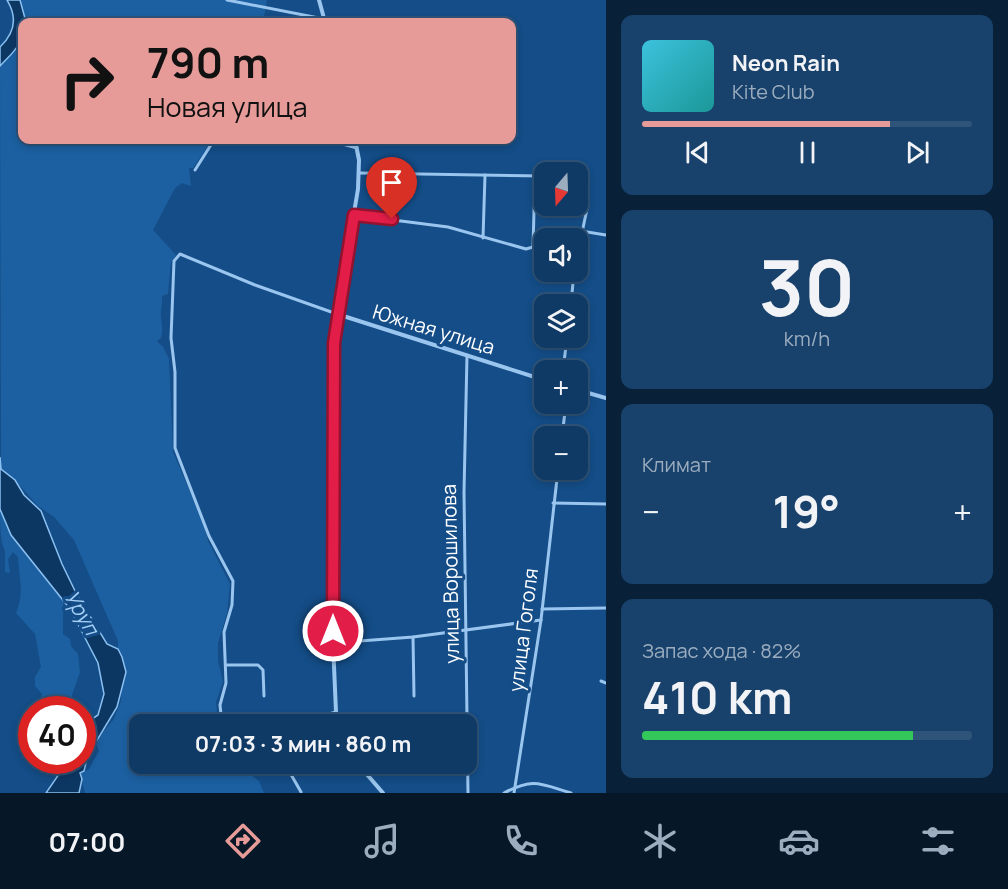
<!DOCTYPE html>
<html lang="ru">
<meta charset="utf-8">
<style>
body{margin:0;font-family:Manrope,sans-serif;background:#18416b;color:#f1f3f6;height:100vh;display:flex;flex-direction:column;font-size:22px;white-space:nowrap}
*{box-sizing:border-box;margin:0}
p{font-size:20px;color:#9badbf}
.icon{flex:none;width:33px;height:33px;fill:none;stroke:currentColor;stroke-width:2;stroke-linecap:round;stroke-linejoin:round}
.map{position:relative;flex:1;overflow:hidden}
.drawer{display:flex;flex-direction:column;gap:15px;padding:15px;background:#082038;width:402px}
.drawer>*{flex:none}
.top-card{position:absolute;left:18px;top:18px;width:498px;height:126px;border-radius:12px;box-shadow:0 3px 9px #0003,0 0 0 2px #2f5479;background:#e69b98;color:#111;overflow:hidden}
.needle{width:39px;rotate:199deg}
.fabs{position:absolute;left:534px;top:162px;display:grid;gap:12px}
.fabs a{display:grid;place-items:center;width:54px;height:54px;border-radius:12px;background:#0f3a65;box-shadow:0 3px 9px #0003,0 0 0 2px #2f5479;font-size:30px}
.speed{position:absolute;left:18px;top:696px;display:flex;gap:12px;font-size:30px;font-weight:700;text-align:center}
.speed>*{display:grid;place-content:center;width:78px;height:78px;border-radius:50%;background:#0f3a65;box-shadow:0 3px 9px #0003,0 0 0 2px #2f5479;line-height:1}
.speed .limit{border:9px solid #d22;background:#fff;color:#111}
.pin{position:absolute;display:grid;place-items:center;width:51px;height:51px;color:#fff;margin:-62px -26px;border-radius:50% 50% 50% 0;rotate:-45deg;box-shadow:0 0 6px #0007}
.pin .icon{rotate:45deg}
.me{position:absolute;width:66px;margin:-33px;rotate:0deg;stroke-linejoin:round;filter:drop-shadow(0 0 4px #0008)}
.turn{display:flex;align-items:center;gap:21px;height:126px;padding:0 30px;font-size:27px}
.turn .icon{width:78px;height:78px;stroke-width:2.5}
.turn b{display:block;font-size:42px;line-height:51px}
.big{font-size:45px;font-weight:700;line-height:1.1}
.drawer .tile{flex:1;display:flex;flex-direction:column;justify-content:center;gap:9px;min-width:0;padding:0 21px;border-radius:12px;background:#18416b}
.drawer .dial{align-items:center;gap:0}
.dial b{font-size:78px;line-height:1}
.song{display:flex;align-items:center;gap:18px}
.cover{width:72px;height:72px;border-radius:9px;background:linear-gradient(135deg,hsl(190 70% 55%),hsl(180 70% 35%))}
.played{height:6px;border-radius:3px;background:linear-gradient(90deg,#e69b98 75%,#2f5479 75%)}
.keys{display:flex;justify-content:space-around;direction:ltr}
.heat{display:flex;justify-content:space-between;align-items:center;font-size:33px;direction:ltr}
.charge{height:9px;border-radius:4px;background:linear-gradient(90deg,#34c759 82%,#2f5479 0)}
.trip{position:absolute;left:129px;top:714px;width:348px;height:60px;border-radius:12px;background:#0f3a65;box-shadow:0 3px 9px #0003,0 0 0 2px #2f5479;font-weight:700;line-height:60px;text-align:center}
.menu{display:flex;height:96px;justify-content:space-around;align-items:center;background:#061728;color:#9badbf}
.menu .icon{width:42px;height:42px}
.menu .selected{color:#e69b98}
.menu b{font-size:27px;color:#f1f3f6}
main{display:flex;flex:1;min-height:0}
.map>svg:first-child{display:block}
.green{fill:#1c60a1}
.water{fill:#0d3763;stroke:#8bc1f2;stroke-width:1.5}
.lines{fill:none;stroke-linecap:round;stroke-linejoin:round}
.minor{stroke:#99c5ef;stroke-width:3}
.tertiary{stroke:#99c5ef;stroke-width:4}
.route-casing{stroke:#92132f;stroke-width:15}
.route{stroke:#e11d48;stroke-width:10}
.labels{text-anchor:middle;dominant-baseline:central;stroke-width:6;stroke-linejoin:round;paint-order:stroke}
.street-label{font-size:20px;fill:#fff;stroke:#144d87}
.water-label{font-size:21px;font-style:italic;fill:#a4cff6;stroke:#144d87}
</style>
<main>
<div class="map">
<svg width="606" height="793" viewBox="0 0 606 793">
<rect width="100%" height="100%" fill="#144d87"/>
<!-- green -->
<g class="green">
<path d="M20,0h247l-4,22h-237z"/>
<path d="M22,40v100h190l-19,28h-4l2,18 -9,-3 -7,5 -22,42 23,25 -5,7 -3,32 -6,2c1,8 -2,16 -1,21 1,8 2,13 0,21l-4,3 6,6 6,12 4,93 30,70 5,19 22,43 -3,29 -9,30v18l5,21 -7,20 2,22h-78v40h96l23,17 5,12h-179l-5,-20 9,-4 10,-18 -4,-9 19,-23 7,-18 1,-19 4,-10 -4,-15 -4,-8v-8l-44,-101 -20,-23 -16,-11 -23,-26 -14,-11 -1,-403z"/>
<path d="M0,509l11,26 37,44 15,22v33l7,5 1,7 7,8 2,18 -8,23v8l-5,6h-30l5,-15 -7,-8v-9l6,-10 -6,-33 -19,-21c9,-22 3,-33 2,-56l-5,-5 -5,7 2,14 -5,-1v-21c-5,-9 -5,-30 -5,-42z"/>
</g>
<!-- water -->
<g class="water">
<path d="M7,0h13l6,22h-4c0,25 -6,27 -22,44v-19c15,-14 18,-29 7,-47z"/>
<path d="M0,457l1,12 14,11 9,15 17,16 21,53 15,31 30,49 11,5 4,8 4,15 -9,35 -29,48 -4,16 -4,2 2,6 -3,14h-33l22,-32 14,-1c0,-18 -2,-35 16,-45l6,-21 -6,-31 -28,-54 -59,-74 -11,-26z"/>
</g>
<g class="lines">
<!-- minor -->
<g class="minor">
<path d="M227,0l97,19"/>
<path d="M328,140l29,8"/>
<path d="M195,170l19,-30"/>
<path d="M359,173l185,3"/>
<path d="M578,176h10v28l-10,48"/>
<path d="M354,215l94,12 78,22 7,-2 11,6"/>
<path d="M581,231l25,4"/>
<path d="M483,238l2,-63"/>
<path d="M533,247l2,-72"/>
<path d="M571,304l3,-32"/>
<path d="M467,355l-3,137 4,301"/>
<path d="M563,370l4,-32"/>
<path d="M562,436l4,-32"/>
<path d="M553,503l53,1"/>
<path d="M542,609l64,-1"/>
<path d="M413,637l1,59"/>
<path d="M333,643l80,-6 128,-17"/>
<path d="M227,665h31l5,5 1,26"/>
<path d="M601,681l5,2"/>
<path d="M222,724l-2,-19 6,-22 -2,-51 8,-27 1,-24 -24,-45 -34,-88v-76l-4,-34 3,-77 6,-7 75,31 82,29"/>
<path d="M292,724l44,-12"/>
<path d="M285,764l16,28"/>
<path d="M504,793c30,-16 37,-9 67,0"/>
<path d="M514,793l27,-173 17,-150"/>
</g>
<!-- tertiary -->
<g class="tertiary">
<path d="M319,0l6,22"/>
<path d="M337,314l207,66"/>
<path d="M578,390l28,8"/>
<path d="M339,724l-3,-12 -3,-69v-268l4,-61 21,-125 1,-29 -4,-20"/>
<path d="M358,764l25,29"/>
</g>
</g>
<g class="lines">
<!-- route casing -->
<g class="route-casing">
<path id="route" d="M333,631l1,-288 20,-128 38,4"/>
</g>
<!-- route -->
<use href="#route" class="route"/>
</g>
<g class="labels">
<!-- street labels -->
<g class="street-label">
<text transform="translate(434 329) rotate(17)">Южная улица</text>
<text transform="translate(450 574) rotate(-91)">улица Ворошилова</text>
<text transform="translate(523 630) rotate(-83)">улица Гоголя</text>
</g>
<!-- water labels -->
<g class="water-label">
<text transform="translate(82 612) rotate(60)">Уруп</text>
</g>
</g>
</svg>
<div class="fabs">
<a><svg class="needle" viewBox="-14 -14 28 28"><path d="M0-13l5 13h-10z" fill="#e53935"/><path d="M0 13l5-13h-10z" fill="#9badbf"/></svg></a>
<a><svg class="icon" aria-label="sound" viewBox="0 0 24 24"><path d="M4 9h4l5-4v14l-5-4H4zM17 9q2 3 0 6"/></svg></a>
<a><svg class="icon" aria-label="layers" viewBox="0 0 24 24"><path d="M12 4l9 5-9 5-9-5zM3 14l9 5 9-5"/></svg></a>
<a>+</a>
<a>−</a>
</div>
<div class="speed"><div class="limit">40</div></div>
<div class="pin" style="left:392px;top:219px;background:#d93025"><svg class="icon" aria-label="arrive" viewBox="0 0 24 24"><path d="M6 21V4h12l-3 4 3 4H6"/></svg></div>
<svg class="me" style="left:333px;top:631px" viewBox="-20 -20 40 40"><circle r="17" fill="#e11d48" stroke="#fff" stroke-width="3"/><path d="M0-11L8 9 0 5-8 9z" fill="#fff"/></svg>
<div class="trip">07:03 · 3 мин · 860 m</div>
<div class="top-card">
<div class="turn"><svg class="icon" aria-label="right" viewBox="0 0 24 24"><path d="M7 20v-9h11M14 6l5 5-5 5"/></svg><div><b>790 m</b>Новая улица</div></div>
</div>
</div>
<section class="drawer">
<div class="tile">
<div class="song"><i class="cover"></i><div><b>Neon Rain</b><p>Kite Club</p></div></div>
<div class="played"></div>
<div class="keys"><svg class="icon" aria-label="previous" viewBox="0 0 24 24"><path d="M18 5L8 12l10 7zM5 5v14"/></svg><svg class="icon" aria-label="pause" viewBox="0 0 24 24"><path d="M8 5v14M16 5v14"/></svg><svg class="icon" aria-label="next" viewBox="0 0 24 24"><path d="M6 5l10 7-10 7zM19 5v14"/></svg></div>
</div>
<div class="tile dial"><b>30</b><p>km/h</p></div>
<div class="tile"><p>Климат</p>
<div class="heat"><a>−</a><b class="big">19°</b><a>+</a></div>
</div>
<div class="tile"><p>Запас хода · 82%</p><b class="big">410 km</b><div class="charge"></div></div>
</section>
</main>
<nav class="menu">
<b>07:00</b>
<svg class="icon selected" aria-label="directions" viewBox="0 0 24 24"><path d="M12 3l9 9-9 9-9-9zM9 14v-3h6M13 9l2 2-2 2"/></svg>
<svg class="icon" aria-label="music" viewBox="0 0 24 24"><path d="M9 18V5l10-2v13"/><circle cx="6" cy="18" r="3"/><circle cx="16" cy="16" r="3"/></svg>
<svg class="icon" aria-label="phone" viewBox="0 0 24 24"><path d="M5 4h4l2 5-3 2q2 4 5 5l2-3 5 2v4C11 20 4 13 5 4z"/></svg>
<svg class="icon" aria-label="climate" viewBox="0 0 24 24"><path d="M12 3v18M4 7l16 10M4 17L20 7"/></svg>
<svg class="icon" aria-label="car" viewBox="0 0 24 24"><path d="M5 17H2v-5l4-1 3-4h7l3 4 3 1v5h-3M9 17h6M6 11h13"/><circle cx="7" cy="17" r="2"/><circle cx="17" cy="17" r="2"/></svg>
<svg class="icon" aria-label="filters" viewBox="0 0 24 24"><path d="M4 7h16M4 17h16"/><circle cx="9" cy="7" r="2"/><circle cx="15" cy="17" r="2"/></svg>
</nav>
